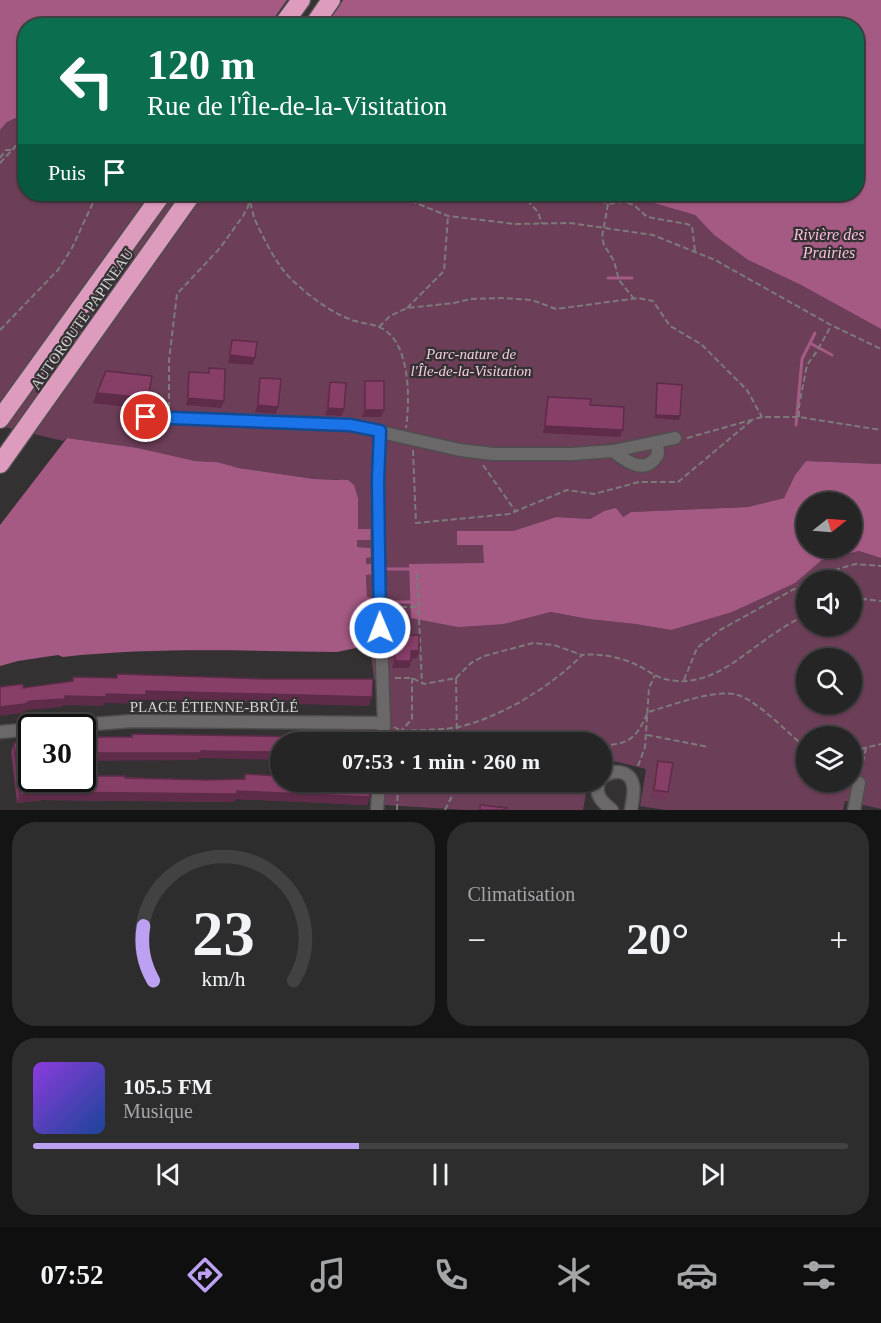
<!DOCTYPE html>
<html lang="fr">
<meta charset="utf-8">
<style>
body{margin:0;font-family:Georgia,serif;background:#2e2d2e;color:#f1f3f6;height:100vh;display:flex;flex-direction:column;font-size:22px;white-space:nowrap}
*{box-sizing:border-box;margin:0}
p{font-size:20px;color:#a4a5a7}
.icon{flex:none;width:33px;height:33px;fill:none;stroke:currentColor;stroke-width:2;stroke-linecap:round;stroke-linejoin:round}
.map{position:relative;height:810px;overflow:hidden}
.side{display:flex;flex-direction:column;gap:12px;padding:12px;background:#151415;flex:1}
.side>*{flex:none}
.guide{position:absolute;left:18px;top:18px;width:846px;height:183px;border-radius:24px;box-shadow:0 2px 4px #0004,0 0 0 2px #424243;background:#0b6e4f;color:#fff;overflow:hidden}
.needle{width:39px;rotate:73deg}
.tools{position:absolute;left:796px;top:492px;display:grid;gap:12px}
.tools a{display:grid;place-items:center;width:66px;height:66px;border-radius:50%;background:#262526;box-shadow:0 2px 4px #0004,0 0 0 2px #424243;font-size:30px}
.speed{position:absolute;left:18px;top:714px;display:flex;gap:12px;font-size:30px;font-weight:700;text-align:center}
.speed>*{display:grid;place-content:center;width:78px;height:78px;border-radius:50%;background:#262526;box-shadow:0 2px 4px #0004,0 0 0 2px #424243;line-height:1}
.speed .limit{border:3px solid #111;border-radius:9px;background:#fff;color:#111}
.pin{position:absolute;display:grid;place-items:center;width:51px;height:51px;color:#fff;margin:-26px;border:3px solid #fff;border-radius:50%;box-shadow:0 2px 6px #0007}
.me{position:absolute;width:66px;margin:-33px;rotate:359deg;stroke-linejoin:round;filter:drop-shadow(0 0 4px #0008)}
.turn{display:flex;align-items:center;gap:21px;height:126px;padding:0 30px;font-size:27px}
.turn .icon{width:78px;height:78px;stroke-width:2.5}
.turn b{display:block;font-size:42px;line-height:51px}
.then{display:flex;align-items:center;height:57px;padding:0 30px;background:#0003;gap:12px;font-size:22px}
.big{font-size:45px;font-weight:800;line-height:1.1}
.side .widget{flex:1;display:flex;flex-direction:column;justify-content:center;gap:9px;min-width:0;padding:0 21px;border-radius:24px;background:#2e2d2e}
.side .dial{align-items:center;gap:0}
.dial svg{height:156px;overflow:visible;fill:none;stroke:#424243;stroke-width:7;stroke-linecap:round;text-anchor:middle}
.dial text{fill:#f1f3f6;stroke:none}
.song{display:flex;align-items:center;gap:18px}
.cover{width:72px;height:72px;border-radius:9px;background:linear-gradient(135deg,hsl(270 70% 55%),hsl(220 70% 35%))}
.played{height:6px;border-radius:3px;background:linear-gradient(90deg,#bca0f2 40%,#424243 40%)}
.keys{display:flex;justify-content:space-around;direction:ltr}
.heat{display:flex;justify-content:space-between;align-items:center;font-size:33px;direction:ltr}
.side .tiles{flex:1;display:grid;gap:12px;grid-template-columns:1fr 1fr}
.widget:last-child{grid-column:span 2}
.trip{position:absolute;left:270px;top:732px;width:342px;height:60px;border-radius:30px;background:#262526;box-shadow:0 2px 4px #0004,0 0 0 2px #424243;font-weight:800;line-height:60px;text-align:center}
.tabs{display:flex;height:96px;justify-content:space-around;align-items:center;background:#0f0f0f;color:#a4a5a7}
.tabs .icon{width:42px;height:42px}
.tabs .active{color:#bca0f2}
.tabs b{font-size:27px;color:#f1f3f6}
.map>svg:first-child{display:block}
.green{fill:#6c3e58;fill-rule:evenodd}
.water{fill:#a55a84;fill-rule:evenodd}
.pier{fill:#333132}
.lines{fill:none;stroke-linecap:round;stroke-linejoin:round}
.stream{stroke:#a55a84;stroke-width:3}
.minor-casing{stroke:#4f4d4e;stroke-width:15}
.highway-casing{stroke:#4f4d4e;stroke-width:21}
.path{stroke:#7c7a7b;stroke-width:2;stroke-dasharray:6 3;stroke-linecap:butt}
.minor{stroke:#6b6869;stroke-width:12}
.highway{stroke:#dd9bbe;stroke-width:18}
.wall{fill:#743659}
.shaded-wall{fill:#5e2c49}
.building{fill:#873f68;stroke:#5e2c49;stroke-width:1.5}
.route-casing{stroke:#114b97;stroke-width:15}
.route{stroke:#1a73e8;stroke-width:10}
.labels{text-anchor:middle;dominant-baseline:central;stroke-width:4.5;stroke-linejoin:round;paint-order:stroke}
.street-label{font-size:15px;fill:#d5d3d4;stroke:#333132}
.park-label{font-size:15px;font-style:italic;fill:#f5cae0;stroke:#333132}
.water-label{font-size:16px;font-style:italic;fill:#febedf;stroke:#333132}
</style>
<div class="map">
<svg width="881" height="810" viewBox="0 0 881 810">
<rect width="100%" height="100%" fill="#333132"/>
<!-- green -->
<g class="green">
<path d="M25,114l1,80h597l72,21 19,20 34,25 53,25 80,44v135l-75,-3 -11,14 -11,23 -36,9 -117,5 -8,5 -19,-6 -14,8 -34,-2 -43,14 -25,1c-11,31 6,63 16,92l47,-12 37,7 47,5 36,6 124,-47 27,-23 37,-9 22,7v251l-36,-8 -2,9h-178l-25,-4 6,-37 -44,-11v-16h-212v-62l-16,-1 -3,-24 -6,-1v-17h10l-9,-9v-20l7,-1v-8l-6,-1 -1,-24 7,-1 -1,-9h-6v-6l5,-10 -14,-1v-7h14v-11h-13v-31l-20,-19h-24l-75,-11 -22,-6 -22,-1 -57,-13 -71,-10 -4,3 -63,-15v-296l7,-8zM807,580h45v46h-45zM807,658h45v46h-45zM807,736h45v46h-45z"/>
<path d="M386,782h202l-5,28h-117l-82,-5z"/>
</g>
<!-- water -->
<g class="water">
<path d="M0,0h881v329l-80,-44 -53,-25 -34,-25 -19,-20 -72,-21h233v-168h-830l-1,88 -18,8 -7,8z"/>
<path d="M67,438l71,10 57,13 22,1 22,6 75,11 34,1 6,5 4,13v31h13v11h-14v7l15,1v9l-6,1v6h6l1,10 -7,1 1,22 6,1 1,9 -8,1v20l9,1v8h-9l-1,4 -9,7 -19,4c-91,-1 -183,-5 -274,5l-5,-2 -40,6 -18,5v-141z"/>
<path d="M806,461l75,3v94l-22,-7 -37,9 -27,23 -63,29 -61,18 -36,-6 -47,-5 -37,-7 -47,12 -46,3 -47,-9 -2,-54 75,-1 -1,-18h-26v-14h56l43,-14 34,2 14,-8 12,-3 7,9 8,-5 117,-5 36,-9 11,-23zM807,502h45v46h-45z"/>
</g>
<!-- pier -->
<path class="pier" d="M287,0h56l-18,26 -56,-1z"/>
<g class="lines">
<!-- stream -->
<g class="stream">
<path d="M608,278h24"/>
<path d="M810,343l22,12"/>
<path d="M796,425l6,-66 13,-26"/>
<path d="M383,569h27"/>
<path d="M384,602h27"/>
</g>
<!-- minor casing -->
<g class="minor-casing">
<g id="minor">
<path d="M146,417l204,8 110,25 33,4h79l41,-3 62,-13"/>
<path d="M380,431l-2,50v66l6,176 -1,19"/>
<path d="M613,451c14,11 33,25 45,3l-1,-11"/>
<path d="M44,728l88,-7 252,2"/>
<path d="M0,732l32,-3"/>
<path d="M602,778c9,-9 28,-9 31,7 2,8 -1,17 -2,25"/>
<path d="M599,782c-5,13 3,20 13,28"/>
<path d="M377,810l2,-28"/>
<path d="M854,810l5,-27"/>
</g>
</g>
<!-- highway casing -->
<g class="highway-casing">
<g id="highway">
<path d="M282,26l19,-26"/>
<path d="M313,26l18,-26"/>
<path d="M0,419l162,-225"/>
<path d="M0,464l192,-270"/>
</g>
</g>
<!-- path -->
<g class="path">
<path d="M0,158l6,-8h5"/>
<path d="M0,163l26,-28"/>
<path d="M247,194c4,8 5,18 8,26 8,17 22,46 36,59 16,15 36,31 56,39 10,5 22,5 32,9 32,13 31,73 27,101"/>
<path d="M394,194l54,22 67,8 55,-1 83,12 62,25 116,65 50,24"/>
<path d="M512,194l12,5 73,1 11,4 16,-2 10,3 13,12 40,7 5,2 3,25"/>
<path d="M527,200l11,12 4,12"/>
<path d="M608,204l-6,33 2,8 10,16 5,19 15,19"/>
<path d="M407,308l37,-37 4,-55"/>
<path d="M379,327l11,-11 17,-8 47,-5 17,-4 31,-1 30,2 24,9 82,-11 15,3 17,25 31,18 46,46 15,27"/>
<path d="M0,330l58,-60 14,-22 25,-54"/>
<path d="M169,408v-48l8,-66 43,-46 23,-32 5,-9 1,-7"/>
<path d="M799,417v-11l8,-41 10,-14 14,-25"/>
<path d="M687,438l75,-21h37l82,13"/>
<path d="M413,450l3,73 93,-9 58,-24 27,4 45,-12h39l74,-62"/>
<path d="M483,465l33,47"/>
<path d="M417,574l5,110"/>
<path d="M809,580l12,-6 34,-10 26,2"/>
<path d="M852,600l12,-1 17,2"/>
<path d="M392,607h27"/>
<path d="M395,678h17l12,6 32,-6 15,-15 13,-7 49,-13 21,2 28,10"/>
<path d="M456,678l1,64"/>
<path d="M684,680l13,-32 23,-18 87,-48"/>
<path d="M394,727l7,4c17,-1 35,-1 52,-3 44,-8 98,-41 129,-73 18,-2 37,2 53,9 11,5 21,14 34,16 42,8 74,-26 106,-47 10,-7 21,-13 32,-19"/>
<path d="M647,735l62,12"/>
<path d="M399,742l2,-11 11,-12v-41"/>
<path d="M602,745c28,0 35,-8 46,-33 22,-6 68,-24 90,-17 21,7 51,39 69,54"/>
<path d="M852,751l29,-7"/>
<path d="M638,766l7,-19 4,-59 6,-13"/>
<path d="M861,771l5,-23"/>
<path d="M460,784l14,-2"/>
<path d="M397,810l1,-28"/>
<path d="M445,810l14,-28"/>
</g>
<!-- minor -->
<use href="#minor" class="minor"/>
<!-- highway -->
<use href="#highway" class="highway"/>
</g>
<!-- wall -->
<g class="wall">
<path d="M232,340l21,25 -25,-2 1,-16z"/>
<path d="M209,368l15,33 -3,7 -35,-3 1,-26 2,-7 19,1z"/>
<path d="M260,378l16,36 -21,-2 3,-27z"/>
<path d="M365,381l16,36h-19v-29z"/>
<path d="M330,382l12,34 -17,-1 2,-25z"/>
<path d="M657,383l23,33 -1,4 -25,-2 2,-31z"/>
<path d="M548,397l42,8 30,32 -77,-4 2,-28z"/>
<path d="M394,635l25,16 -2,7h-6l-2,10h-17v-25z"/>
<path d="M14,743l18,35 60,2 2,-4 114,4 36,-1 1,-5 125,23 -3,8 -132,-6 -1,3 -191,-2 -26,3 -6,-51z"/>
<path d="M658,761l10,31 -2,8 -15,-3 5,-29z"/>
</g>
<!-- shaded-wall -->
<g class="shaded-wall">
<path d="M230,355l25,3 -2,7 -25,-2z"/>
<path d="M97,393l51,5 -4,11 -51,-6z"/>
<path d="M188,398l36,3 -3,7 -35,-3z"/>
<path d="M258,405l20,2 -2,7 -21,-2z"/>
<path d="M328,408l16,1 -2,7 -17,-1z"/>
<path d="M365,410h19l-3,7h-19z"/>
<path d="M656,415l24,1 -1,4 -25,-2z"/>
<path d="M545,426l78,4 -3,7 -77,-4z"/>
<path d="M411,651h8l-2,7 -9,1z"/>
<path d="M395,661h16l-2,7h-17z"/>
<path d="M146,691l226,6 -3,9 -225,-6 -2,4 -38,-1 -1,3 -40,-1 -1,2 -35,3 -5,3 -22,3v-9l30,-6 35,-5 41,-2z"/>
<path d="M201,751l79,1v8l-81,-2 -1,2 -116,1v-8z"/>
<path d="M237,791l133,6 -3,8 -132,-6 -1,3 -191,-2 -26,3 3,-8 26,-3z"/>
</g>
<!-- building -->
<g class="building">
<path d="M232,340l25,2 -2,16 -25,-3z"/>
<path d="M209,368l16,1 -1,32 -36,-3 1,-26 20,1z"/>
<path d="M106,371l46,5 -4,22 -51,-5z"/>
<path d="M260,378l21,1 -3,28 -20,-2z"/>
<rect x="365" y="381" width="19" height="29"/>
<path d="M330,382l16,1 -2,26 -16,-1z"/>
<path d="M657,383l25,2 -2,31 -24,-1z"/>
<path d="M548,397l43,2 -1,6 34,2 -1,23 -78,-4z"/>
<path d="M394,635h25v16h-8v10h-16z"/>
<path d="M117,674l148,5h108l-1,18 -226,-6v4l-40,-1v3l-41,-1v3l-35,2 -5,3 -25,3v-20l23,-3v4l50,-7v-4l44,1z"/>
<path d="M132,734l240,4v4h-92v10l-79,-1v2h-119v-16h50z"/>
<path d="M32,741v37l62,2v-4h31v2l83,2 37,-1v-5l35,2v-2v8h91l-1,15 -133,-6v3l-191,-2 -26,3 -6,-52z"/>
<path d="M658,761l15,2 -5,29 -14,-2z"/>
<path d="M480,805l27,3 -1,2h-26z"/>
</g>
<g class="lines">
<!-- route casing -->
<g class="route-casing">
<path id="route" d="M146,417l204,8 30,6 -2,50 2,147"/>
</g>
<!-- route -->
<use href="#route" class="route"/>
</g>
<g class="labels">
<!-- street labels -->
<g class="street-label">
<text transform="translate(82 319) rotate(-55)">AUTOROUTE PAPINEAU</text>
<text x="214" y="707">PLACE ÉTIENNE-BRÛLÉ</text>
</g>
<!-- park labels -->
<g class="park-label">
<text x="471" y="354">Parc-nature de<tspan x="471" dy="17">l'Île-de-la-Visitation</tspan></text>
</g>
<!-- water labels -->
<g class="water-label">
<text x="829" y="234">Rivière des<tspan x="829" dy="18">Prairies</tspan></text>
</g>
</g>
</svg>
<div class="tools">
<a><svg class="needle" viewBox="-14 -14 28 28"><path d="M0-13l5 13h-10z" fill="#e53935"/><path d="M0 13l5-13h-10z" fill="#a4a5a7"/></svg></a>
<a><svg class="icon" aria-label="sound" viewBox="0 0 24 24"><path d="M4 9h4l5-4v14l-5-4H4zM17 9q2 3 0 6"/></svg></a>
<a><svg class="icon" aria-label="search" viewBox="0 0 24 24"><circle cx="10" cy="10" r="6"/><path d="M15 15l6 6"/></svg></a>
<a><svg class="icon" aria-label="layers" viewBox="0 0 24 24"><path d="M12 4l9 5-9 5-9-5zM3 14l9 5 9-5"/></svg></a>
</div>
<div class="speed"><div class="limit">30</div></div>
<div class="pin" style="left:146px;top:417px;background:#d93025"><svg class="icon" aria-label="arrive" viewBox="0 0 24 24"><path d="M6 21V4h12l-3 4 3 4H6"/></svg></div>
<svg class="me" style="left:380px;top:628px" viewBox="-20 -20 40 40"><circle r="17" fill="#1a73e8" stroke="#fff" stroke-width="3"/><path d="M0-11L8 9 0 5-8 9z" fill="#fff"/></svg>
<div class="trip">07:53 · 1 min · 260 m</div>
<div class="guide">
<div class="turn"><svg class="icon" aria-label="left" viewBox="0 0 24 24"><path d="M17 20v-9H6M10 6l-5 5 5 5"/></svg><div><b>120 m</b>Rue de l'Île-de-la-Visitation</div></div>
<div class="then">Puis<svg class="icon" aria-label="arrive" viewBox="0 0 24 24"><path d="M6 21V4h12l-3 4 3 4H6"/></svg></div>
</div>
</div>
<section class="side">
<div class="tiles">
<div class="widget dial"><svg viewBox="0 0 100 80">
<path d="M14 69A42 42 0 1 1 86 69"/>
<path d="M14 69A42 42 0 0 1 9 41" stroke="#bca0f2"/>
<text x="50" y="56" font-size="32" font-weight="700">23</text>
<text x="50" y="72" font-size="11">km/h</text>
</svg></div>
<div class="widget"><p>Climatisation</p>
<div class="heat"><a>−</a><b class="big">20°</b><a>+</a></div>
</div>
<div class="widget">
<div class="song"><i class="cover"></i><div><b>105.5 FM</b><p>Musique</p></div></div>
<div class="played"></div>
<div class="keys"><svg class="icon" aria-label="previous" viewBox="0 0 24 24"><path d="M18 5L8 12l10 7zM5 5v14"/></svg><svg class="icon" aria-label="pause" viewBox="0 0 24 24"><path d="M8 5v14M16 5v14"/></svg><svg class="icon" aria-label="next" viewBox="0 0 24 24"><path d="M6 5l10 7-10 7zM19 5v14"/></svg></div>
</div>
</div>
</section>
<nav class="tabs">
<b>07:52</b>
<svg class="icon active" aria-label="directions" viewBox="0 0 24 24"><path d="M12 3l9 9-9 9-9-9zM9 14v-3h6M13 9l2 2-2 2"/></svg>
<svg class="icon" aria-label="music" viewBox="0 0 24 24"><path d="M9 18V5l10-2v13"/><circle cx="6" cy="18" r="3"/><circle cx="16" cy="16" r="3"/></svg>
<svg class="icon" aria-label="phone" viewBox="0 0 24 24"><path d="M5 4h4l2 5-3 2q2 4 5 5l2-3 5 2v4C11 20 4 13 5 4z"/></svg>
<svg class="icon" aria-label="climate" viewBox="0 0 24 24"><path d="M12 3v18M4 7l16 10M4 17L20 7"/></svg>
<svg class="icon" aria-label="car" viewBox="0 0 24 24"><path d="M5 17H2v-5l4-1 3-4h7l3 4 3 1v5h-3M9 17h6M6 11h13"/><circle cx="7" cy="17" r="2"/><circle cx="17" cy="17" r="2"/></svg>
<svg class="icon" aria-label="filters" viewBox="0 0 24 24"><path d="M4 7h16M4 17h16"/><circle cx="9" cy="7" r="2"/><circle cx="15" cy="17" r="2"/></svg>
</nav>
